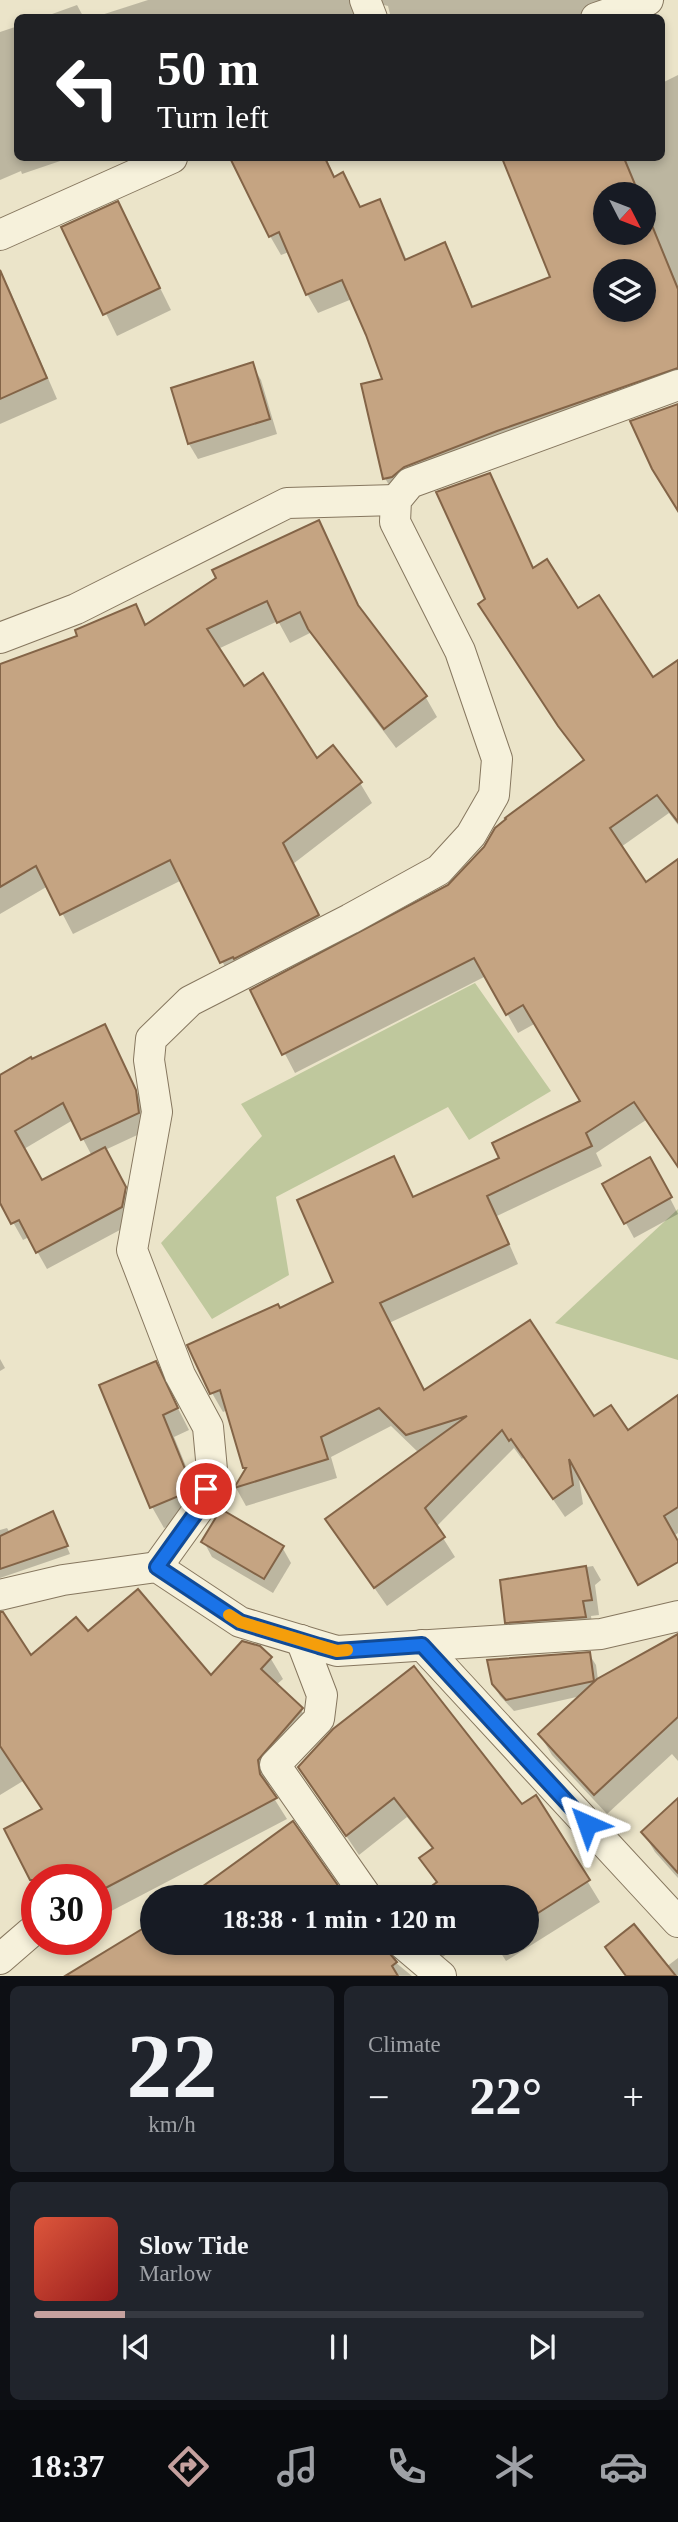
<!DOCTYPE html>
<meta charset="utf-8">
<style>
body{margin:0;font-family:Georgia,serif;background:#20242c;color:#f1f3f6;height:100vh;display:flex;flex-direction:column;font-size:26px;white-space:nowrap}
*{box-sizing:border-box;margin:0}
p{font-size:23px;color:#9ea1a6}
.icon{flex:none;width:38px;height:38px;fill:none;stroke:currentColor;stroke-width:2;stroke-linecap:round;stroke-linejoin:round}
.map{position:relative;height:1976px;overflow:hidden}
.sheet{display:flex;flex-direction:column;gap:10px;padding:10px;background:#0d0f14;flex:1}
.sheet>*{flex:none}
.top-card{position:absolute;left:14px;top:14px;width:651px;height:147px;border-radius:10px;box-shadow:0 4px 10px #0003;background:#202124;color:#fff;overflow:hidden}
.needle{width:46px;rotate:132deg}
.fabs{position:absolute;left:593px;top:182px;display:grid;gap:14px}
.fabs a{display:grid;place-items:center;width:63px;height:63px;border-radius:50%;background:#171b24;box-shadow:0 4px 10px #0003;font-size:35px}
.speed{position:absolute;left:21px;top:1864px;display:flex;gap:14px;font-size:35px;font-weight:700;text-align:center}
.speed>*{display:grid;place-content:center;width:91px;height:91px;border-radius:50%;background:#171b24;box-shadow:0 4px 10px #0003;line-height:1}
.speed .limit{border:10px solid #d22;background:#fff;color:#111}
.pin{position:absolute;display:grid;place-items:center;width:60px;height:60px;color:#fff;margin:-30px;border:4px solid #fff;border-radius:50%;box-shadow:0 2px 7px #0007}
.me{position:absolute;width:77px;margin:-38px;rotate:317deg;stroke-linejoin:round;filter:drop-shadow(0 0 5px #0008)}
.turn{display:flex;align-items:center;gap:24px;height:147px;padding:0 28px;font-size:32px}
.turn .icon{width:91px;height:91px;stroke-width:2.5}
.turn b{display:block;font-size:49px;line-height:60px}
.big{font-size:52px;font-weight:700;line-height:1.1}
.sheet .tile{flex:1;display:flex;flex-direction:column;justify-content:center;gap:10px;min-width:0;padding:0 24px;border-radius:10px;background:#20242c}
.sheet .dial{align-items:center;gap:0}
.dial b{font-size:91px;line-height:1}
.song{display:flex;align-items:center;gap:21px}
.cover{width:84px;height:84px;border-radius:10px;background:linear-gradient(135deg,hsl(10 70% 55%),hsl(0 70% 35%))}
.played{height:7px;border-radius:4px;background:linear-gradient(90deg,#c5a19f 15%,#363941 15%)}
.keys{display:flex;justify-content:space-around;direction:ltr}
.heat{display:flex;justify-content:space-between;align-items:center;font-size:38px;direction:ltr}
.sheet .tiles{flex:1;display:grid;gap:10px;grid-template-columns:1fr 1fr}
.tile:last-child{grid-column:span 2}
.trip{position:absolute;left:140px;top:1885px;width:399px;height:70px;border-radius:35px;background:#171b24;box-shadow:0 4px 10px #0003;font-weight:700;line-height:70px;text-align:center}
.tabs{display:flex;height:112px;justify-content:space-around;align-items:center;background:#090b0e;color:#9ea1a6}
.tabs .icon{width:49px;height:49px}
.tabs .current{color:#c5a19f}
.tabs b{font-size:32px;color:#f1f3f6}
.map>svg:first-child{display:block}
.green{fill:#bfc89d}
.shadow{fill:#0003;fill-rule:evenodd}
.building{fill:#c5a482;stroke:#836447;stroke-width:2;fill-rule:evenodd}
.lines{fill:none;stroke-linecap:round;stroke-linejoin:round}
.minor-casing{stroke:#86775f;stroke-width:32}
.minor{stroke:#f6f1db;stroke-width:30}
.route-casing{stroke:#114b97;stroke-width:18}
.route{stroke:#1a73e8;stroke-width:12}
.slow{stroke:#f59e0b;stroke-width:12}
</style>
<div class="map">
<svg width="678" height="1976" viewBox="0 0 678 1976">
<rect width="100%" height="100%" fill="#ebe4c9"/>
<!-- green -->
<g class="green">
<path d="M475,983l76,108 -82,49 -21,-33 -172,90 13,78 -77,44 -51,-76 101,-107 -21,-32z"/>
<path d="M678,1209v151l-123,-37z"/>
</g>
<!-- shadow -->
<g class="shadow">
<path d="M148,0h208l3,18h-267z"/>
<path d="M375,0h290l-49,18h-225l-3,-12 -12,-3z"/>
<path d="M77,5l7,13h-43z"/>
<path d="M18,26v132h51l-47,16 -1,-3 -21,9v-148z"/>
<path d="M678,75v314l-282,109 -11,-20 -1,-97 -32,-82 -34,14 -11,-19 -18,-42 -8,3 -11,-19 -34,-71 14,-7h76l9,20 25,31 19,-8 11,19 17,41 37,-16 11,19 19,45 78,-31 -48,-120h158v-75zM606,194h38v39h-38zM606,271h38v39h-38z"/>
<path d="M118,203l53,107 -54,26 -53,-108z"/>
<path d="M0,272l9,16 48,111 -57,25z"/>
<path d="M252,365l9,15 16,54 -79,25 -9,-15z"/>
<path d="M489,475l45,94 118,111 26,-18v163l-9,-12 -48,34 25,37 32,-23v306l-32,-47 -50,33 6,13 -105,50 21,48 -129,59 35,69 170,27 34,13 50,-35v136l-48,33 -52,-93 5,31 -18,13 -41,-60 -2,2 -8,-11 -78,79 19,30 -68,49 -60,-86 92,-67 -28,-27 -60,31 6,21 -91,28 -10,-18 10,-18 -18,-60 -5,2 -11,-19 68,-82 55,-29 58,-124 21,40 87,-39 81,-57 -46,-79 -18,10 -32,-57 -191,97 -43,-82 197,-104 135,-125 -92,-138 -4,-24z"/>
<path d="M318,522l45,92 62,82 12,21 -41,31 -74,-99 -10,-17 -22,11 -12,-22 -60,28 25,39 74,72 43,23 12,20 -79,61 36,72 -96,47 -51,-103 -109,54 -25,-48 -48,28v-248l80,-29 55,-31 12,19z"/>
<path d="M104,1026l41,83 3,21 -43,20 29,56 -3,18 -84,45 -18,-32 -6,3 -23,-41v-122zM73,1120l19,36 -50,27 -18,-34z"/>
<path d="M650,1159l28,55 -44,24 -29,-53z"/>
<path d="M0,1359l5,9 -5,3z"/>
<path d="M155,1363l34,67 -15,7 27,66 -3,11 -34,14 -12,-21z"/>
<path d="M56,1521l14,33 -70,24v-48l7,-2 3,5z"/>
<path d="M204,1542l78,5 9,16 -18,30 -61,-36z"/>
<path d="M593,1566l8,14 -6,5 4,30 -8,1 2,16 -77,5 -9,-15 -6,-41z"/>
<path d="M0,1632l31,25 57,-23 122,43 49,-29 12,11 12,20 -7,6 25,25 12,20 -44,51 1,11 17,27 -191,100v-39h-59v9l-31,-59 37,-19 -20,-30 -23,14z"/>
<path d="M678,1635v126l-6,-7 -65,60 -55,-59 -12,-20 41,-39 -67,15 -14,-15 -7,-12 96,-30 7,11 2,15z"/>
<path d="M300,1767l222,40 14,-10 64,105 -94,59 -12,-19h33v-45h-107l17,-13 -16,-25 12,-9 -26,-33 -48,38z"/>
<path d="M678,1800v78l-23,-26 -12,-20z"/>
<path d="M152,1925v17h310l-23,18 -40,-9 -4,11 17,14h-343z"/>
<path d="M607,1948l59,19 12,-9v18h-53z"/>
</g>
<!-- building -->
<g class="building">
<path d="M230,158h95l9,19 9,-5 17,35 20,-8 25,61 40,-18 27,65 78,-30 -48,-119h122l15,36h-33v39h38v-27l34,83v79l-181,63 -93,36 -12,10 -9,2 -22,-95 21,-5 -16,-44 -24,-55 -36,15 -27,-63 -10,5zM606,271h38v39h-38z"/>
<path d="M118,201l42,87 -57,27 -42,-88z"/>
<path d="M0,270l47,108 -47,21z"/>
<path d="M253,362l17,57 -82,25 -17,-56z"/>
<path d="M678,404v107l-26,-42 -22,-48z"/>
<path d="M490,473l43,95 14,-9 31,49 21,-13 54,82 25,-17v162l-21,-27 -47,33 36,54 32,-23v308l-44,-65 -48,31 6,13 -105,50 22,48 -129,59 44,87 106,-70 64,96 17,-11 17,25 50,-35v112l-14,9 14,25v21l-40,23 -69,-126 4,26 -20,14 -42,-60 -2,2 -7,-11 -77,78 20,29 -71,51 -49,-69 142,-103 -61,19 -27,-27 -58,29 7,22 -94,29 12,-20h-3l-23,-78 -10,4 -23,-49 91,-41 2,4 53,-26 -36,-82 97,-44 19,41 86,-39 -7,-15 88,-42 -57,-96 -17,10 -32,-57 -192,97 -32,-65 198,-105 36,-38 11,-19 11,-9 -1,-1 79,-58 -26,-34 -80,-122 7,-5 -49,-107z"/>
<path d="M319,520l39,85 69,91 -43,33 -76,-100 -8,-17 -23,11 -10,-22 -60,28 37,57 19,-13 54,85 16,-13 29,37 -79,61 36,72 -85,44 -1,-2 -13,6 -50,-103 -110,55 -24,-49 -36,21v-223l77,-28 -2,-6 61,-26 9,21 71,-47 -4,-8z"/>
<path d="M105,1024l31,66 3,23 -58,27 -18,-37 -48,28 27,49 63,-33 21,40 -4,20 -86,46 -17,-33 -8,4 -11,-21v-128l31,-18 1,2z"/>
<path d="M650,1157l22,40 -48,27 -22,-40z"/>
<path d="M156,1361l22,47 -15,7 27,66 -4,12 -36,15 -51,-123z"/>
<path d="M221,1509l63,37 -20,33 -63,-37z"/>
<path d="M53,1511l15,35 -68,23v-33z"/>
<path d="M586,1566l6,34 -9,1 3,16 -81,6 -5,-43z"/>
<path d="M138,1589l73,86 31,-34 18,5 12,11 -11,12 42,39 -45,52 2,14 17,24 -181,95v-13h-66l-26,-51 38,-20 -42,-63v-134h3l28,43 45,-38 12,14z"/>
<path d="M678,1634v83l-84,78 -56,-61 59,-55z"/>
<path d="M590,1652l4,29 -88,19 -14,-16 -5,-24z"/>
<path d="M414,1666l108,138 14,-9 54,85 -63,40v-23h-110l20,-15 -18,-24 14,-10 -39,-50 -48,38 -48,-69 35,-38z"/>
<path d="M678,1798v75l-37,-41z"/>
<path d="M293,1821l53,76h-158z"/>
<path d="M152,1923v19h232l1,6 12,14 -5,4 6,10h-333z"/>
<path d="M634,1924l42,52h-50l-21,-29z"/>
</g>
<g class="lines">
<!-- minor casing -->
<g class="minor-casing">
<g id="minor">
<path d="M365,0l7,18"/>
<path d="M596,18l52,-18"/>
<path d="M0,235l172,-77"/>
<path d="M0,638l76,-29 211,-106 109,-3"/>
<path d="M157,1567l43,-60 12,-37 -4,-43 -28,-52 -48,-125 25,-138 -8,-52 2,-21 39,-38 160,-82 89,-49 32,-35 23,-40 3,-36 -37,-108 -65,-129 1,-22 14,-17 268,-98"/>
<path d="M0,1595l63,-15 94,-13 83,55 97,29 264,-17 77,-18"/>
<path d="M301,1640l21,55 -3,24 -44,46 92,132"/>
<path d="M422,1645l256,277"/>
<path d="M401,1942l40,34"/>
<path d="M0,1959l30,-26"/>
</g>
</g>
<!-- minor -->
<use href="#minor" class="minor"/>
</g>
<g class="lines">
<!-- route casing -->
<g class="route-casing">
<path id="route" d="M206,1489l-6,18 -43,60 83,55 79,24 18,5 85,-6 165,179"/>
</g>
<!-- route -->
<use href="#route" class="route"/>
<!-- slow -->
<path class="slow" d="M229,1615l11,7 97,29 10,-1"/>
</g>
</svg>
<div class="fabs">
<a><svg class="needle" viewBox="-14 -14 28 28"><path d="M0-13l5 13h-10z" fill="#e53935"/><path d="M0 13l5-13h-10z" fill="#9ea1a6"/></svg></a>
<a><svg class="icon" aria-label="layers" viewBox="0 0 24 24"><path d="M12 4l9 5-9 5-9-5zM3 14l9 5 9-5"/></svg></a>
</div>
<div class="speed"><div class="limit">30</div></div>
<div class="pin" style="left:206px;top:1489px;background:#d93025"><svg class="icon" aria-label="arrive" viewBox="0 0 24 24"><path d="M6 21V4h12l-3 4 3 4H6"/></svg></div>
<svg class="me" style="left:587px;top:1824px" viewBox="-20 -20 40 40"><path d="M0-17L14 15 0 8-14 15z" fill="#1a73e8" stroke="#fff" stroke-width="4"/></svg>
<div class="trip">18:38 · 1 min · 120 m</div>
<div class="top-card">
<div class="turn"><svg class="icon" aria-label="left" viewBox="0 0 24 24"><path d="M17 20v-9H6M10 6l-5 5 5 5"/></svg><div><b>50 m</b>Turn left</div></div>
</div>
</div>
<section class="sheet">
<div class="tiles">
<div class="tile dial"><b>22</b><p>km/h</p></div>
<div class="tile"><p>Climate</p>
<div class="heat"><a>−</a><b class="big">22°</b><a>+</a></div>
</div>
<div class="tile">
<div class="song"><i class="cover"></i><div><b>Slow Tide</b><p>Marlow</p></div></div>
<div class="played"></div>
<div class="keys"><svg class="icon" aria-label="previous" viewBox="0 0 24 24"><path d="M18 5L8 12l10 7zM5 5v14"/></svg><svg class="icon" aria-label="pause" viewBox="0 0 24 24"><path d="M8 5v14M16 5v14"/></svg><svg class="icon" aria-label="next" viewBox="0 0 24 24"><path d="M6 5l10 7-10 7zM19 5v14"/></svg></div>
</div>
</div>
</section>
<nav class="tabs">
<b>18:37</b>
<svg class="icon current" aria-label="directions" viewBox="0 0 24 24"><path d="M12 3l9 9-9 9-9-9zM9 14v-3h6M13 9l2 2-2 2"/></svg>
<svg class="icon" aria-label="music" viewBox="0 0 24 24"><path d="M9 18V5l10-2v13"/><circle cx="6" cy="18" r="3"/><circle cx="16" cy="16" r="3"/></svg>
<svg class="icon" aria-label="phone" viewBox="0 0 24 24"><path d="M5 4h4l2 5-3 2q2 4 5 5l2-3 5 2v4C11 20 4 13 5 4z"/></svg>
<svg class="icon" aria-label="climate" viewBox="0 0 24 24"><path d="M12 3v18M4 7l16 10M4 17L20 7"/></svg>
<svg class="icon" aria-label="car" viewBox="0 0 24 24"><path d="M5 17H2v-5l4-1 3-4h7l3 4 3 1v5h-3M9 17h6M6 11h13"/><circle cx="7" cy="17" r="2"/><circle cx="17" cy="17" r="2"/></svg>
</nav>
